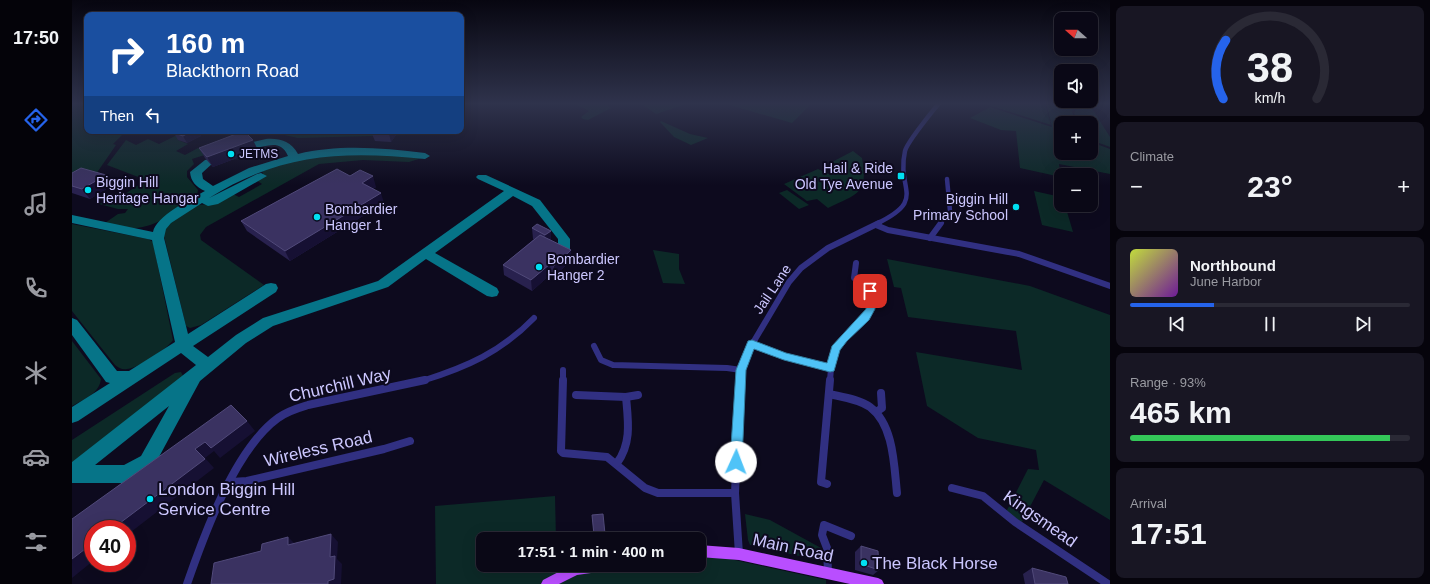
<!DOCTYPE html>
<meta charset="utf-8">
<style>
body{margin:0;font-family:Helvetica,sans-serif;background:#181623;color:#f1f3f6;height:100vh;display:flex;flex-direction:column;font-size:15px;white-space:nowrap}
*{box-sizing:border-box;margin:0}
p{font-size:13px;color:#999aa1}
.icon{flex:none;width:22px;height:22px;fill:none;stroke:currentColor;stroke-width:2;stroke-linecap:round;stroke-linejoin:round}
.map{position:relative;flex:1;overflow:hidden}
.sheet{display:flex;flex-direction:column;gap:6px;padding:6px;background:#06040c;width:320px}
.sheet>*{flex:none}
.banner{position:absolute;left:12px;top:12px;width:380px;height:122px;border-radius:8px;box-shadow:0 4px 16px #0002,0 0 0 1px #2a2935;background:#1a4fa0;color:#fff;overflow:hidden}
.needle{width:26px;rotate:291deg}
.tools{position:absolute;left:982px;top:12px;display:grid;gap:8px}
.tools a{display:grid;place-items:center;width:44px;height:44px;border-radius:8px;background:#0a0816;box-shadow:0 4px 16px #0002,0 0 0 1px #2a2935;font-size:20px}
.speed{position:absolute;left:12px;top:520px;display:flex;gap:8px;font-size:20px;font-weight:700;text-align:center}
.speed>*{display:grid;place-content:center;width:52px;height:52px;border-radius:50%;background:#0a0816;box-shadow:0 4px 16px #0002,0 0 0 1px #2a2935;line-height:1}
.speed .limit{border:6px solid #d22;background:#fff;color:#111}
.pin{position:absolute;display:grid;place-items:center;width:34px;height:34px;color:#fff;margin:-17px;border-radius:8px;box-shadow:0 2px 6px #0006}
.me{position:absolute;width:44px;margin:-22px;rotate:2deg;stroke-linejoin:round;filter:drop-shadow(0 0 3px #0008)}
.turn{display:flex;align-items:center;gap:14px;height:84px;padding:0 16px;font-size:18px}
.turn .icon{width:52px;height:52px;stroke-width:2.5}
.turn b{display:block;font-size:28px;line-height:34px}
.then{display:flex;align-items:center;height:38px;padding:0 16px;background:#0003;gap:8px;font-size:15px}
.big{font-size:30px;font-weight:600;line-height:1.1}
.sheet .tile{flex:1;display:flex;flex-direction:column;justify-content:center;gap:6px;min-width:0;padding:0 14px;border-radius:8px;background:#181623}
.sheet .dial{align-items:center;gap:0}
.dial svg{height:104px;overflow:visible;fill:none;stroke:#2a2935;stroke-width:7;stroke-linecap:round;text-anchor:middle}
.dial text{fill:#f1f3f6;stroke:none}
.song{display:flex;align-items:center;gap:12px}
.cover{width:48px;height:48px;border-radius:6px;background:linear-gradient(135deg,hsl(70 70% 55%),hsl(280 70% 35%))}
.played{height:4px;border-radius:2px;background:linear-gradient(90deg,#2563eb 30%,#2a2935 30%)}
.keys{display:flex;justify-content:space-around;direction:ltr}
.heat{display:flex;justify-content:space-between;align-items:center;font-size:22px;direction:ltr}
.charge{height:6px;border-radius:3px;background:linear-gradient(90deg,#34c759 93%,#2a2935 0)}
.trip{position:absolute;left:404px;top:532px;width:230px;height:40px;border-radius:8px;background:#0a0816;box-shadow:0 4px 16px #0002,0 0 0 1px #2a2935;font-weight:600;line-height:40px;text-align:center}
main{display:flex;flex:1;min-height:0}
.tabs{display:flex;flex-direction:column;width:72px;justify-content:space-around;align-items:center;background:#040309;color:#999aa1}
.tabs .icon{width:28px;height:28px}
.tabs .current{color:#2563eb}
.tabs b{font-size:18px;color:#f1f3f6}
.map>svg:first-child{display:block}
.green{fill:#0c2927}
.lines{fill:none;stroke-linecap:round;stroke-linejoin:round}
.taxiway{fill:#067488;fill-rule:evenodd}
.minor-far2{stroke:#313082;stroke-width:4.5}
.minor-far1{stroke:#313082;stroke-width:6}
.minor{stroke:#313082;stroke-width:8}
.major{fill:#b94eff;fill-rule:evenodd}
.wall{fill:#28214e}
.shaded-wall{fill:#161033}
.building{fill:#3a3261;stroke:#514a7a}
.route{fill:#4fc3f7;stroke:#337fa1}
.poi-dot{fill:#00dff2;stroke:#0d0a1e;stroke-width:1.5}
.labels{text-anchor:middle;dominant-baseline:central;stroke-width:4;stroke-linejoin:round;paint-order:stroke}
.far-poi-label{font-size:12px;fill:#ccc7ff;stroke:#0d0a1e;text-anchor:start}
.poi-label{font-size:14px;fill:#ccc7ff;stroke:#0d0a1e;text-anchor:start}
.street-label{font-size:14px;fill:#ccc7ff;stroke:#0d0a1e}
.near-street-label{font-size:17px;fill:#ccc7ff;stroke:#0d0a1e}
.near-poi-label{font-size:17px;fill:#ccc7ff;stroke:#0d0a1e;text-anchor:start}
</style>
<main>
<nav class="tabs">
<b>17:50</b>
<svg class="icon current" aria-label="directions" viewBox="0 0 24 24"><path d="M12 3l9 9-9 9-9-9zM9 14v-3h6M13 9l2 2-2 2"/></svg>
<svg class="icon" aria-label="music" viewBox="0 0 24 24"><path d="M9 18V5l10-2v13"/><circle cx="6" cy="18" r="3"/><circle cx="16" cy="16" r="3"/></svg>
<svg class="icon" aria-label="phone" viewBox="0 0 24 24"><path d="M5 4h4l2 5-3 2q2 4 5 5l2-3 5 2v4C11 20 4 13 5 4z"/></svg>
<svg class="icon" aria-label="climate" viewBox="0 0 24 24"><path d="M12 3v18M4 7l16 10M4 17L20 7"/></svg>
<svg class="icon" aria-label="car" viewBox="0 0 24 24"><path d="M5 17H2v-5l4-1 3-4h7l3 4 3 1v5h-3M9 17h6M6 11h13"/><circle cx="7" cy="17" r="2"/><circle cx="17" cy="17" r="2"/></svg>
<svg class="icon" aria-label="filters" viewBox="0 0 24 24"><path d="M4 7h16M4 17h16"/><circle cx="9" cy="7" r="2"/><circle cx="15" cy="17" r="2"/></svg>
</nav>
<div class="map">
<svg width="1038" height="584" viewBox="0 0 1038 584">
<rect width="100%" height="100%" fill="#0d0a1e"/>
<!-- green -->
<g class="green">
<path d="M0,103h15v28h43l-7,3 -10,10 3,1 -20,29 -24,13z"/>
<path d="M502,103h32l5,5 -23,12 -5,-1 -2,-2 8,-6z"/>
<path d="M568,103h49l-33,11z"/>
<path d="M651,103h89l-20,20z"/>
<path d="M910,103h63l6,22z"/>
<path d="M974,103l30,1 -4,8 5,11h-16v30h30v-11l19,7v25l-51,-10 2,13 -41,-9 -4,-37 -15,-1 -31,-12 20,-11 62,20z"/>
<path d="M1006,104l13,3 19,30v10l-19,-7v-17h-12l-5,-10z"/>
<path d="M589,121l29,13 18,4 -17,7 -17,-8 -14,-15z"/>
<path d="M194,131h141l1,4 -110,3z"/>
<path d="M109,133l-3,7 10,4 -12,7 9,4 13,-7 13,5 -19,6 2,5 -7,7v6l11,13 -1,5c-12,13 -43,33 -62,33 -9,1 -20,-3 -30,-5l13,-9 7,-1 3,-4h-10l-19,-5 4,-2 7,2 36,-24 -39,-15 19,-25 10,5 12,-6 11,5z"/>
<path d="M781,151l9,7c7,36 -5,36 -34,50l-11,-9 -10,2 -23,-17 34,-15 13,6 6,-4 5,2 3,-3 -13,-8z"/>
<path d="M289,153l61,5 -13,4 -46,-2 -44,4 -113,63 -6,8 1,5 63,45 -63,40 -11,3 -4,-2 -22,-90 1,-8 4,-5 27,-18 16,-1 21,-10 6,3 23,-13 -6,-4 7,-6 -1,-4c31,-12 66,-16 99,-17z"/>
<path d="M715,190l22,15 -10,4 -20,-16z"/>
<path d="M962,191l27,6v8h4l8,27 -31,-7z"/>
<path d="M0,224l76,15 5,3 20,98c-5,8 -36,29 -46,29 -5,1 -8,-1 -12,-4l-43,-54z"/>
<path d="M581,250l26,4v15l6,15 -22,-1z"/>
<path d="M815,259l143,27 80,29v205l-66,-40 -22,42 -16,-10 22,-43 11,1 -3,-20 -58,-12 -51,-32 -11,-54 106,18 -6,-39 -108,-14 -7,-29 -7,-1z"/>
<path d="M0,341l29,38c-2,15 -17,20 -29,27z"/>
<path d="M109,372l2,4 -2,3 -109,85v-24l103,-67z"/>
<path d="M483,496l1,43h-73v26h73l1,3 41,-3h101v-7l22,-1 105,23v4h-390l-1,-78z"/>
<path d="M673,514l25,6 51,28 1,13 -72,-16 -2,-5z"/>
</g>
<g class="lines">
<!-- taxiway -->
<path class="taxiway" d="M194,139c13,-1 25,2 32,15 41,-10 85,-6 127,-1l5,3 -5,3c-82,-8 -144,-6 -216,39l48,-24 4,-1 6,3 -49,28 -10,2 -6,-3 -31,20 -5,6 -2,9 24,96 78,-50 5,-1 5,1 2,4 -2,4 -83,54 15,11 28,-22 27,-17 115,-37 126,-90 -26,-12 -2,-2 2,-2h8l54,25 30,39v10l-1,3h-10l-1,-3v-10l-26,-33 -19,-10 -78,57 62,35 2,4 -2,4 -5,1 -5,-1 -61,-37 -38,28 -115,39 -27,17 -46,38 -47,87 -27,15h-54v-21l124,-97 -15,-12 -103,68 -6,2v-16l38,-24 -4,-1 -34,-47v-17l5,2 40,51h12l46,-29 -23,-102 -80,-17v-8l81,17c3,-16 38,-33 52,-41 -9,-4 -14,-9 -15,-19l15,-12 4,-1 5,3 -12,11 1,6 10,7 36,-18 39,-12c-10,-23 -31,-1 -40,-11l1,-2zM97,406l-28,50 -17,9h-29z"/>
<!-- minor-far2 -->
<g class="minor-far2">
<path d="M804,224c52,-25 20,-33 29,-73 2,-9 27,-39 34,-48"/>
<path d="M868,224l10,-13 -3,-32"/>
</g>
<!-- minor-far1 -->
<g class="minor-far1">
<path d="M804,225l12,5 131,24 91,32"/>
<path d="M858,238l11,-15"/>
<path d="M680,344l32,12 47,12"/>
<path d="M522,346l7,14 12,5 114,3 14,2"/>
<path d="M350,381c45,-14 79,-29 112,-63"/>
<path d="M491,381v-11"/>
<path d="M668,381l4,-23 45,-76 12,-14 27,-20 51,-25"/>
<path d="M758,381c1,-12 1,-24 7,-34 8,-14 28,-21 33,-37 1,-6 0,-13 0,-19l-16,-13 2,-15"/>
</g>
<!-- minor -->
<g class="minor">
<path d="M491,380l-2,71 2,2 44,4 38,31 13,5h77"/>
<path d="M757,394c13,3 30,5 41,13 24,18 24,59 27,86"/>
<path d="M504,395l50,2 12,-2"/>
<path d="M804,412l6,-4 -1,-15"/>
<path d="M545,463c15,-20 11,-43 9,-66"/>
<path d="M159,482l16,-1 137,-32 26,-8"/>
<path d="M755,484l-6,-2 9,-102"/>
<path d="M880,488l31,8 32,26 93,62"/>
<path d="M667,554l-4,-61 5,-113"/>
<path d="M756,572l-1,-24 -5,-13 2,-10 27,11"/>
<path d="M115,584c17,-49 48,-135 91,-166 9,-7 20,-10 30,-13l117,-25"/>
</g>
<!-- major -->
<g class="major">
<path d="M627,545l40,3 139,30 4,2 2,4h-34l-111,-24 -40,-3z"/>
<path d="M500,565h39l-2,4 -4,2 -28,4 -18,9h-18l2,-4z"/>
</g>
</g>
<!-- wall -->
<g class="wall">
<path d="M105,131h22l2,5 -14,7 -9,-3 -4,-7z"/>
<path d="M302,131l22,4 -5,7 -16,-1 -3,-7z"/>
<path d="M127,148l59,2 -45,17 -8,-9z"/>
<path d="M0,173l41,12 -23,14 -18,-6z"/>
<path d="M278,176l26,11 -3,2 11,14 -94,58 -43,-30 -6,-10z"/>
<path d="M460,228l19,3v10l20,20 -17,15 -3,-2 -19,17 -28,-16 -1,-10 31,-26h-1z"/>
<path d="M520,515l13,19v4l-11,1z"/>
<path d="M789,546l18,24 -6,5 -18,-5v-18z"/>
<path d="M960,568l36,16h-43l-2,-10z"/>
</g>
<!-- shaded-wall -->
<g class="shaded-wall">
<path d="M120,131h7l2,5 -14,7 -4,-7z"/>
<path d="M320,131h3l1,4 -5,7 -2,-8z"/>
<path d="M181,140l5,10 -45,17 -6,-10z"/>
<path d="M34,175l7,10 -23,14 -8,-10z"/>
<path d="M301,176l3,11 -10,6 -4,-10z"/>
<path d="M309,193l3,10 -94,58 -5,-10z"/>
<path d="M479,231v10l-5,4 -1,-10z"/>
<path d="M499,250v11l-17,15v-10z"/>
<path d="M478,264l1,10 -19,17 -1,-11z"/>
<path d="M175,421l8,10 -35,27 -6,-7 -9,7 9,10 -87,67v-6h-15l83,-80 10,-7z"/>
<path d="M259,534l7,8 -1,17 5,5 -1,20h-13z"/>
<path d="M216,537l8,8h-8z"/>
<path d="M21,543v18l-21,17v-19z"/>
</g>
<!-- building -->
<g class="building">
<path d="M105,131h15l-9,5 -9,-3z"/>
<path d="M172,131l9,9 -46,17 -8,-9z"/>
<path d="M302,131h18l-3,3h-17z"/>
<path d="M9,168l25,7 -24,14 -10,-3v-13z"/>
<path d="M265,169l13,7 10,-6 13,6 -11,7 19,10 -96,58 -44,-30z"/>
<path d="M465,224l14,7 -6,4 -13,-7z"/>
<path d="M468,235l31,15 -17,16 -4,-2 -19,16 -28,-15z"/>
<path d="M159,405l16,16 -36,27 -6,-6 -10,7 10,10 -93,70h-19v14l-21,16v-40z"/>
<path d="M531,514l2,20 -11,1 -2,-20z"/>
<path d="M259,534l-1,23 5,-1 -1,23 -6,2v3h-117l3,-21 47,-12 1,-7 26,-7v8z"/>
<path d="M789,546l17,5 1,19 -18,-6z"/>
<path d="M960,568l34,9 2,7h-33z"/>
</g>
<!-- sky -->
<linearGradient id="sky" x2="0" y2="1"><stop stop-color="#070610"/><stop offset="0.56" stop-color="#2f334c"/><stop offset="1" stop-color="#2f334c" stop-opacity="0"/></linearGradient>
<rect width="1038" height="185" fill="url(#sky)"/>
<!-- route -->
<path class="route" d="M798,288l5,3v18l-6,11 -22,21 -7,9 -6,21 -4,1 -46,-12 -30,-11 -8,21 -4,92 -2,4 -4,2 -4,-2 -2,-4 6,-92 12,-29 4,-1 34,13 41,10 5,-17 34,-37v-18z"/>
<!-- markers -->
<g class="poi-dot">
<circle cx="159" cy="154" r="4"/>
<rect x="825" y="172" width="8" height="8" rx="2"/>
<circle cx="16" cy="190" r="4"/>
<circle cx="944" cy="207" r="4"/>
<circle cx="245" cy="217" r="4"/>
<circle cx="467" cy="267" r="4"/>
<circle cx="78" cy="499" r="4"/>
<circle cx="792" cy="563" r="4"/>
</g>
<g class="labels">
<!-- far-poi labels -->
<g class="far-poi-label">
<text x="167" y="154">JETMS</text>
</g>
<!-- poi labels -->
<g class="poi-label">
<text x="821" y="168" text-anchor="end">Hail &amp; Ride<tspan x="821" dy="16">Old Tye Avenue</tspan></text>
<text x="24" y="182">Biggin Hill<tspan x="24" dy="16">Heritage Hangar</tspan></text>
<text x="936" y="199" text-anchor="end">Biggin Hill<tspan x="936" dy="16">Primary School</tspan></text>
<text x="253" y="209">Bombardier<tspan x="253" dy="16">Hanger 1</tspan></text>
<text x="475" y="259">Bombardier<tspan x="475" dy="16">Hanger 2</tspan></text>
</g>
<!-- street labels -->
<g class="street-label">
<text transform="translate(700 289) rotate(-56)">Jail Lane</text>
</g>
<!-- near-street labels -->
<g class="near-street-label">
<text transform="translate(268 385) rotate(-13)">Churchill Way</text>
<text transform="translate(246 449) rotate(-13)">Wireless Road</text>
<text transform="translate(968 519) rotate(35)">Kingsmead</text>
<text transform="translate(721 548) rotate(12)">Main Road</text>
</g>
<!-- near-poi labels -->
<g class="near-poi-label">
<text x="86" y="489">London Biggin Hill<tspan x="86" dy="20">Service Centre</tspan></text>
<text x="800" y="563">The Black Horse</text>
</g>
</g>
</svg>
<div class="tools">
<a><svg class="needle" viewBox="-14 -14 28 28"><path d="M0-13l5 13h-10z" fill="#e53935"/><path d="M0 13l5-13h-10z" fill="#999aa1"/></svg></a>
<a><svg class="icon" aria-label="sound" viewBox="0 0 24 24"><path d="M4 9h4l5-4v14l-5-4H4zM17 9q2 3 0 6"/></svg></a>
<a>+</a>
<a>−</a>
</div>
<div class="speed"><div class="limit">40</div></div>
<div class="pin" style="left:798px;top:291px;background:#d93025"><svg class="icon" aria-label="arrive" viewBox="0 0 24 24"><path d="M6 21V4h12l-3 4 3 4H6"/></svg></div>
<svg class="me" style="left:664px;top:462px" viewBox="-20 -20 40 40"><circle r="19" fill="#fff"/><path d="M0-13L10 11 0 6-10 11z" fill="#4fc3f7"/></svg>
<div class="trip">17:51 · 1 min · 400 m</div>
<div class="banner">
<div class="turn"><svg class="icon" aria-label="right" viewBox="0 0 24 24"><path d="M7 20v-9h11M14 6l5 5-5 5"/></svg><div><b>160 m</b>Blackthorn Road</div></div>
<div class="then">Then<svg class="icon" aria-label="left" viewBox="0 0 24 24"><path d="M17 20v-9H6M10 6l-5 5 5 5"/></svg></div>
</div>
</div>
<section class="sheet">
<div class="tile dial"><svg viewBox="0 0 100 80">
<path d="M14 69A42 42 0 1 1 86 69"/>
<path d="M14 69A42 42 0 0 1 16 24" stroke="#2563eb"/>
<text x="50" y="56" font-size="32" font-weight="700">38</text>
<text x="50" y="72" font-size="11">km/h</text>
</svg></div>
<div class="tile"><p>Climate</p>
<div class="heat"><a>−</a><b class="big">23°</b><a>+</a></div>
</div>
<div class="tile">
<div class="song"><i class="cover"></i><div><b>Northbound</b><p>June Harbor</p></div></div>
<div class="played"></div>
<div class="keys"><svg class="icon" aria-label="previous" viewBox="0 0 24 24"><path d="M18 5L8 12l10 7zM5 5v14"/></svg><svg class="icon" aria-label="pause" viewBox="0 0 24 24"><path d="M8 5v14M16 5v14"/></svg><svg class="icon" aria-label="next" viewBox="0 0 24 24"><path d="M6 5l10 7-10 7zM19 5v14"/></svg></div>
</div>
<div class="tile"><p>Range · 93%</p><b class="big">465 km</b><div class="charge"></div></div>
<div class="tile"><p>Arrival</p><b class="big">17:51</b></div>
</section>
</main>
